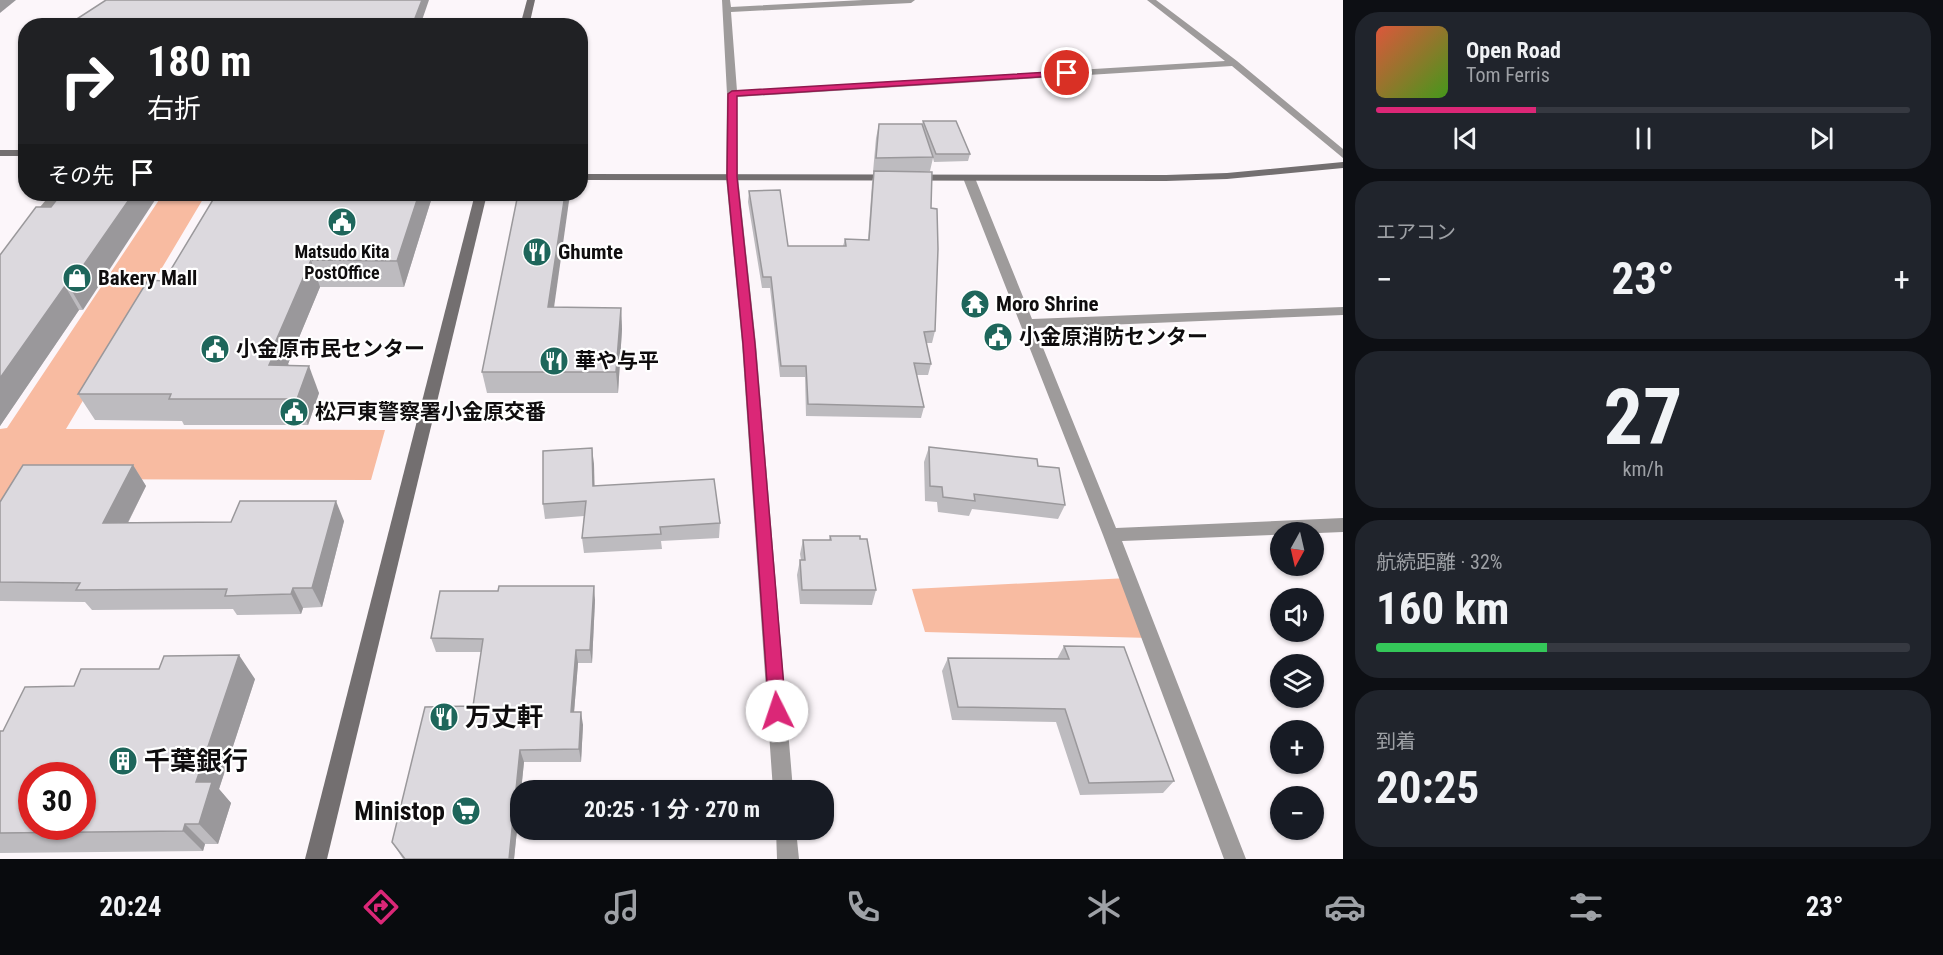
<!DOCTYPE html>
<html lang="ja">
<meta charset="utf-8">
<style>
body{margin:0;font-family:"Roboto Condensed","Noto Sans JP",sans-serif;background:#20242c;color:#f1f3f6;height:100vh;display:flex;flex-direction:column;font-size:22px;white-space:nowrap}
*{box-sizing:border-box;margin:0}
p{font-size:20px;color:#9ea1a6}
.icon{flex:none;width:33px;height:33px;fill:none;stroke:currentColor;stroke-width:2;stroke-linecap:round;stroke-linejoin:round}
.map{position:relative;flex:1;overflow:hidden}
.drawer{display:flex;flex-direction:column;gap:12px;padding:12px;background:#0d0f14;width:600px}
.drawer>*{flex:none}
.top-card{position:absolute;left:18px;top:18px;width:570px;height:183px;border-radius:24px;box-shadow:0 2px 4px #0004;background:#202124;color:#fff;overflow:hidden}
.needle{width:39px;rotate:188deg}
.controls{position:absolute;left:1270px;top:522px;display:grid;gap:12px}
.controls a{display:grid;place-items:center;width:54px;height:54px;border-radius:50%;background:#171b24;box-shadow:0 2px 4px #0004;font-size:30px}
.speed{position:absolute;left:18px;top:762px;display:flex;gap:12px;font-size:30px;font-weight:700;text-align:center}
.speed>*{display:grid;place-content:center;width:78px;height:78px;border-radius:50%;background:#171b24;box-shadow:0 2px 4px #0004;line-height:1}
.speed .limit{border:9px solid #d22;background:#fff;color:#111}
.pin{position:absolute;display:grid;place-items:center;width:51px;height:51px;color:#fff;margin:-26px;border:3px solid #fff;border-radius:50%;box-shadow:0 2px 6px #0007}
.me{position:absolute;width:66px;margin:-33px;rotate:356deg;stroke-linejoin:round;filter:drop-shadow(0 0 4px #0008)}
.turn{display:flex;align-items:center;gap:21px;height:126px;padding:0 30px;font-size:27px}
.turn .icon{width:78px;height:78px;stroke-width:2.5}
.turn b{display:block;font-size:42px;line-height:51px}
.then{display:flex;align-items:center;height:57px;padding:0 30px;background:#0003;gap:12px;font-size:22px}
.big{font-size:45px;font-weight:700;line-height:1.1}
.drawer .tile{flex:1;display:flex;flex-direction:column;justify-content:center;gap:9px;min-width:0;padding:0 21px;border-radius:24px;background:#20242c}
.drawer .dial{align-items:center;gap:0}
.dial b{font-size:78px;line-height:1}
.song{display:flex;align-items:center;gap:18px}
.cover{width:72px;height:72px;border-radius:9px;background:linear-gradient(135deg,hsl(10 70% 55%),hsl(100 70% 35%))}
.played{height:6px;border-radius:3px;background:linear-gradient(90deg,#db2777 30%,#363941 30%)}
.keys{display:flex;justify-content:space-around;direction:ltr}
.heat{display:flex;justify-content:space-between;align-items:center;font-size:33px;direction:ltr}
.charge{height:9px;border-radius:4px;background:linear-gradient(90deg,#34c759 32%,#363941 0)}
.trip{position:absolute;left:510px;top:780px;width:324px;height:60px;border-radius:24px;background:#171b24;box-shadow:0 2px 4px #0004;font-weight:700;line-height:60px;text-align:center}
.menu{display:flex;height:96px;justify-content:space-around;align-items:center;background:#090b0e;color:#9ea1a6}
.menu .icon{width:42px;height:42px}
.menu .active{color:#db2777}
.menu b{font-size:27px;color:#f1f3f6}
main{display:flex;flex:1;min-height:0}
.map>svg:first-child{display:block}
.green{fill:#f8bba1}
.lines{fill:none;stroke-linecap:round;stroke-linejoin:round}
.street{fill:#9e9b9b;fill-rule:evenodd}
.secondary{fill:#736f70;fill-rule:evenodd}
.wall{fill:#bdbbbf}
.shaded-wall{fill:#9a989b}
.building{fill:#dcd9de;stroke:#9a989b;stroke-width:1.5;fill-rule:evenodd}
.route{fill:#db2777;stroke:#8e194d;stroke-width:1.5}
.labels{text-anchor:middle;dominant-baseline:central;stroke-width:4.5;stroke-linejoin:round;paint-order:stroke}
.far-poi-label{font-size:18px;font-weight:bold;fill:#0f0d0e;stroke:#fff}
.poi-label{font-size:21px;font-weight:bold;fill:#0f0d0e;stroke:#fff;text-anchor:start}
.near-poi-label{font-size:26px;font-weight:bold;fill:#0f0d0e;stroke:#fff;text-anchor:start}
</style>
<main>
<div class="map">
<svg width="1343" height="859" viewBox="0 0 1343 859">
<rect width="100%" height="100%" fill="#fcf6fa"/>
<!-- green -->
<g class="green">
<path d="M163,194h43l-140,235 319,1 -14,50 -331,-1 -40,66v-116l7,-1z"/>
<path d="M1128,578l22,60 -225,-6 -13,-43z"/>
</g>
<g class="lines">
<!-- street -->
<g class="street">
<path d="M722,0h8l1,7 132,-7h52l-4,3 -180,9 6,79 488,-30 -78,-61h9l81,61 106,88v9l-111,-92 -495,31 1,80 18,167 37,446h-20l-31,-446 -16,-167 1,-83z"/>
<path d="M969,175l6,3 57,141 311,-12v8l-308,13 81,200 227,-10v14l-221,9 124,318h-22l-121,-324 -140,-357z"/>
<path d="M51,194h12l-26,32h-8v-6z"/>
<path d="M776,830h20l3,29h-22z"/>
</g>
<!-- secondary -->
<g class="secondary">
<path d="M527,0h8l-6,26h-9z"/>
<rect x="0" y="150" width="26" height="6"/>
<path d="M1343,162v6l-116,11 -61,2 -586,-1v-6l586,1 61,-2z"/>
<path d="M475,194h12l-160,665h-22z"/>
</g>
</g>
<!-- wall -->
<g class="wall">
<path d="M923,121l47,33 -2,7 -34,1 -1,-4 -3,13 -23,1 24,36 4,123 -3,12h-6l5,21 -3,11h-11l7,32 -3,11 -115,-2 -1,-39h-25l-10,-89h-8l-14,-86 1,-11 39,55h55l2,-7 23,1 4,-57 2,-11h-1l3,-34 3,-14 43,1z"/>
<path d="M433,194l-29,93h-84l-32,77 31,29 -11,32h-124l-2,-4 -87,-1 -17,-26 86,-113 84,-83z"/>
<path d="M51,207l32,103h-4l-79,116v-171z"/>
<path d="M621,308l1,21 -4,64h-131l-5,-21z"/>
<path d="M929,447l109,19 27,39 -7,14 -86,-10 -3,7 -31,-4 -1,-10 -12,-1 -1,-39z"/>
<path d="M592,448l2,38 126,37 -1,15 -58,3 1,8 -78,4 -2,-15 2,-22 -39,3 -2,-15z"/>
<path d="M133,465l13,21 -18,37 216,-2 -22,86 -19,1 -2,6 -64,1 -4,-6 -141,1 -7,-8 -85,-1v-99z"/>
<path d="M830,536l46,54 -4,15 -72,-1 -3,-29 3,-15h1l-1,-6 3,-14h26z"/>
<path d="M595,600l-3,63h-14l-4,49 9,13 -2,37h-57l-10,97h-111l-11,-17 81,-136 8,-54h-45l-5,-14z"/>
<path d="M1064,646l110,135 -11,12 -83,2 -24,-73 -104,-2 -10,-49 6,-13 109,1z"/>
<path d="M255,679l-36,110 12,14 -13,41h-13l-2,7 -203,2v-122h3l71,-45z"/>
</g>
<!-- shaded-wall -->
<g class="shaded-wall">
<path d="M0,0h16l-16,13z"/>
<path d="M422,0h7l-9,26h-8z"/>
<path d="M133,194h26l-76,116 -14,-24z"/>
<path d="M419,194h14l-29,93 -7,-26z"/>
<path d="M565,194h5l-19,135 -3,-22z"/>
<path d="M311,260l9,27 -32,77 2,5 -21,-4 6,-22z"/>
<path d="M65,286l14,24 -79,116v-48z"/>
<path d="M621,308l1,21 -4,64 -2,-21z"/>
<path d="M309,366l10,27 -11,32 -11,-26z"/>
<path d="M592,448l2,16 1,37 -2,-15z"/>
<path d="M133,465l13,21 -29,58 -14,-21z"/>
<path d="M336,501l8,20 -22,86 -10,-19z"/>
<path d="M594,586l1,14 -3,63 -2,-13z"/>
<path d="M293,588l10,20 -2,6 -10,-20z"/>
<path d="M576,650l2,13 -5,62 -2,-13z"/>
<path d="M239,655l16,24 -36,110 12,14 -13,41 -19,-20 -3,-42z"/>
<path d="M581,712l2,13 -2,37 -2,-13z"/>
<path d="M520,750l4,12 -10,97h-5z"/>
<path d="M185,824l20,20 -2,7 -20,-20z"/>
</g>
<!-- building -->
<g class="building">
<path d="M106,0h316l-10,26h-326l-17,-2z"/>
<path d="M923,121h33l14,33h-34z"/>
<path d="M879,124h43l11,33 -57,1z"/>
<path d="M874,171l58,1 -1,36 6,1 1,40 -3,82 -11,1 7,32 -17,-1 10,44 -116,-3 -2,-38h-25l-10,-89h-8l-14,-86 31,-1 8,56h58l-1,-7 24,1z"/>
<path d="M61,194h72l-64,92h-4l-65,92v-123l36,-48h15z"/>
<path d="M251,194h168l-22,67 -86,-1 -36,83h4l-10,22 40,1 -12,33h-128l2,-5h-93l70,-114 16,1 50,-83h34z"/>
<path d="M518,194h47l-17,113 73,1 -5,64h-134z"/>
<path d="M929,447l108,12 1,7 21,2 6,37 -91,-11 1,7 -32,-4 -1,-10 -12,-1z"/>
<path d="M592,448l1,38 121,-7 6,44 -60,4 1,7 -79,4 4,-37 -43,3v-53z"/>
<path d="M23,465h110l-30,58 128,-1 9,-21h96l-24,87h-19l-2,6 -66,2 2,-7 -151,1 4,-7 -80,-1v-80z"/>
<path d="M830,536h30v3h7l9,51h-74l-2,-30h5l-2,-20h28z"/>
<path d="M499,586h95l-4,64h-14l-5,62h10l-2,37 -59,1 -11,109h-104l-13,-17 33,-135 48,-1 10,-67 -52,-1 9,-47h58z"/>
<path d="M1064,646l60,1 50,134 -85,2 -24,-74 -107,-2 -10,-49 121,1z"/>
<path d="M239,655l-43,127h16l-13,42h-14l-2,7 -183,2v-102h3l22,-44 49,-1 7,-17h78l5,-13zM32,776h50v50h-50z"/>
</g>
<!-- route -->
<path class="route" d="M1067,71l4,2 -1,2 -333,21v81l18,167 31,367 -2,6 -7,3 -6,-3 -2,-6 -26,-367 -16,-167 1,-83 4,-3z"/>
<!-- icons -->
<defs>
<g id="civic-disc" transform="scale(1.5)"><circle r="9.5" fill="#1e665b" stroke="#fff"/><path d="M-.6-6.5H3V-4.5H.6V-3L4-1V1h2V6H-6V1h2V-1L-.6-3ZM-1.2 2.5V6h2.4V2.5Z" fill="#fff"/></g>
<g id="restaurant-disc" transform="scale(1.5)"><circle r="9.5" fill="#1e665b" stroke="#fff"/><path d="M-5-6h1v4h1v-4h1v4h1v-4h1v5L-1.5 .5V6h-2V.5L-5-1ZM5-6V6H3V1.5H1.5Q1.5-4 5-6Z" fill="#fff"/></g>
<g id="shop-disc" transform="scale(1.5)"><circle r="9.5" fill="#1e665b" stroke="#fff"/><path d="M-5-2.5h2.3a2.7 3.5 0 0 1 5.4 0H5L5.5 6h-11ZM-1.5-2.5h3a1.5 2.3 0 0 0-3 0Z" fill="#fff"/></g>
<g id="temple-disc" transform="scale(1.5)"><circle r="9.5" fill="#1e665b" stroke="#fff"/><path d="M0-6L5-2H3V0L6.5 2.5H4V6H1.5V3h-3V6H-4V2.5H-6.5L-3 0V-2H-5Z" fill="#fff"/></g>
<g id="building-disc" transform="scale(1.5)"><circle r="9.5" fill="#1e665b" stroke="#fff"/><path d="M-4-6H4V6H1V3H-1V6H-4ZM-2.5-4.3h1.7v1.8h-1.7ZM.8-4.3h1.7v1.8H.8ZM-2.5-1h1.7V.8h-1.7ZM.8-1h1.7V.8H.8Z" fill="#fff"/></g>
<g id="supermarket-disc" transform="scale(1.5)"><circle r="9.5" fill="#1e665b" stroke="#fff"/><path d="M-6-5.5h2.5l.6 2H6L4.5 2H-2.5L-4.4-4H-6ZM-1.5 3.2a1.3 1.3 0 1 0 .1 0ZM3 3.2a1.3 1.3 0 1 0 .1 0Z" fill="#fff"/></g>
</defs>
<g fill-rule="evenodd">
<use href="#civic-disc" x="342" y="222"/>
<use href="#restaurant-disc" x="537" y="252"/>
<use href="#shop-disc" x="77" y="278"/>
<use href="#temple-disc" x="975" y="304"/>
<use href="#civic-disc" x="998" y="337"/>
<use href="#civic-disc" x="215" y="349"/>
<use href="#restaurant-disc" x="554" y="361"/>
<use href="#civic-disc" x="294" y="412"/>
<use href="#restaurant-disc" x="444" y="717"/>
<use href="#building-disc" x="123" y="761"/>
<use href="#supermarket-disc" x="466" y="811"/>
</g>
<g class="labels">
<!-- far-poi labels -->
<g class="far-poi-label">
<text x="342" y="251">Matsudo Kita<tspan x="342" dy="21">PostOffice</tspan></text>
</g>
<!-- poi labels -->
<g class="poi-label">
<text x="558" y="252">Ghumte</text>
<text x="98" y="278">Bakery Mall</text>
<text x="996" y="304">Moro Shrine</text>
<text x="1019" y="337">小金原消防センター</text>
<text x="236" y="349">小金原市民センター</text>
<text x="575" y="361">華や与平</text>
<text x="315" y="412">松戸東警察署小金原交番</text>
</g>
<!-- near-poi labels -->
<g class="near-poi-label">
<text x="465" y="717">万丈軒</text>
<text x="144" y="761">千葉銀行</text>
<text x="445" y="811" text-anchor="end">Ministop</text>
</g>
</g>
</svg>
<div class="controls">
<a><svg class="needle" viewBox="-14 -14 28 28"><path d="M0-13l5 13h-10z" fill="#e53935"/><path d="M0 13l5-13h-10z" fill="#9ea1a6"/></svg></a>
<a><svg class="icon" aria-label="sound" viewBox="0 0 24 24"><path d="M4 9h4l5-4v14l-5-4H4zM17 9q2 3 0 6"/></svg></a>
<a><svg class="icon" aria-label="layers" viewBox="0 0 24 24"><path d="M12 4l9 5-9 5-9-5zM3 14l9 5 9-5"/></svg></a>
<a>+</a>
<a>−</a>
</div>
<div class="speed"><div class="limit">30</div></div>
<div class="pin" style="left:1067px;top:73px;background:#d93025"><svg class="icon" aria-label="arrive" viewBox="0 0 24 24"><path d="M6 21V4h12l-3 4 3 4H6"/></svg></div>
<svg class="me" style="left:777px;top:711px" viewBox="-20 -20 40 40"><circle r="19" fill="#fff"/><path d="M0-13L10 11 0 6-10 11z" fill="#db2777"/></svg>
<div class="trip">20:25 · 1 分 · 270 m</div>
<div class="top-card">
<div class="turn"><svg class="icon" aria-label="right" viewBox="0 0 24 24"><path d="M7 20v-9h11M14 6l5 5-5 5"/></svg><div><b>180 m</b>右折</div></div>
<div class="then">その先<svg class="icon" aria-label="arrive" viewBox="0 0 24 24"><path d="M6 21V4h12l-3 4 3 4H6"/></svg></div>
</div>
</div>
<section class="drawer">
<div class="tile">
<div class="song"><i class="cover"></i><div><b>Open Road</b><p>Tom Ferris</p></div></div>
<div class="played"></div>
<div class="keys"><svg class="icon" aria-label="previous" viewBox="0 0 24 24"><path d="M18 5L8 12l10 7zM5 5v14"/></svg><svg class="icon" aria-label="pause" viewBox="0 0 24 24"><path d="M8 5v14M16 5v14"/></svg><svg class="icon" aria-label="next" viewBox="0 0 24 24"><path d="M6 5l10 7-10 7zM19 5v14"/></svg></div>
</div>
<div class="tile"><p>エアコン</p>
<div class="heat"><a>−</a><b class="big">23°</b><a>+</a></div>
</div>
<div class="tile dial"><b>27</b><p>km/h</p></div>
<div class="tile"><p>航続距離 · 32%</p><b class="big">160 km</b><div class="charge"></div></div>
<div class="tile"><p>到着</p><b class="big">20:25</b></div>
</section>
</main>
<nav class="menu">
<b>20:24</b>
<svg class="icon active" aria-label="directions" viewBox="0 0 24 24"><path d="M12 3l9 9-9 9-9-9zM9 14v-3h6M13 9l2 2-2 2"/></svg>
<svg class="icon" aria-label="music" viewBox="0 0 24 24"><path d="M9 18V5l10-2v13"/><circle cx="6" cy="18" r="3"/><circle cx="16" cy="16" r="3"/></svg>
<svg class="icon" aria-label="phone" viewBox="0 0 24 24"><path d="M5 4h4l2 5-3 2q2 4 5 5l2-3 5 2v4C11 20 4 13 5 4z"/></svg>
<svg class="icon" aria-label="climate" viewBox="0 0 24 24"><path d="M12 3v18M4 7l16 10M4 17L20 7"/></svg>
<svg class="icon" aria-label="car" viewBox="0 0 24 24"><path d="M5 17H2v-5l4-1 3-4h7l3 4 3 1v5h-3M9 17h6M6 11h13"/><circle cx="7" cy="17" r="2"/><circle cx="17" cy="17" r="2"/></svg>
<svg class="icon" aria-label="filters" viewBox="0 0 24 24"><path d="M4 7h16M4 17h16"/><circle cx="9" cy="7" r="2"/><circle cx="15" cy="17" r="2"/></svg>
<b>23°</b>
</nav>
